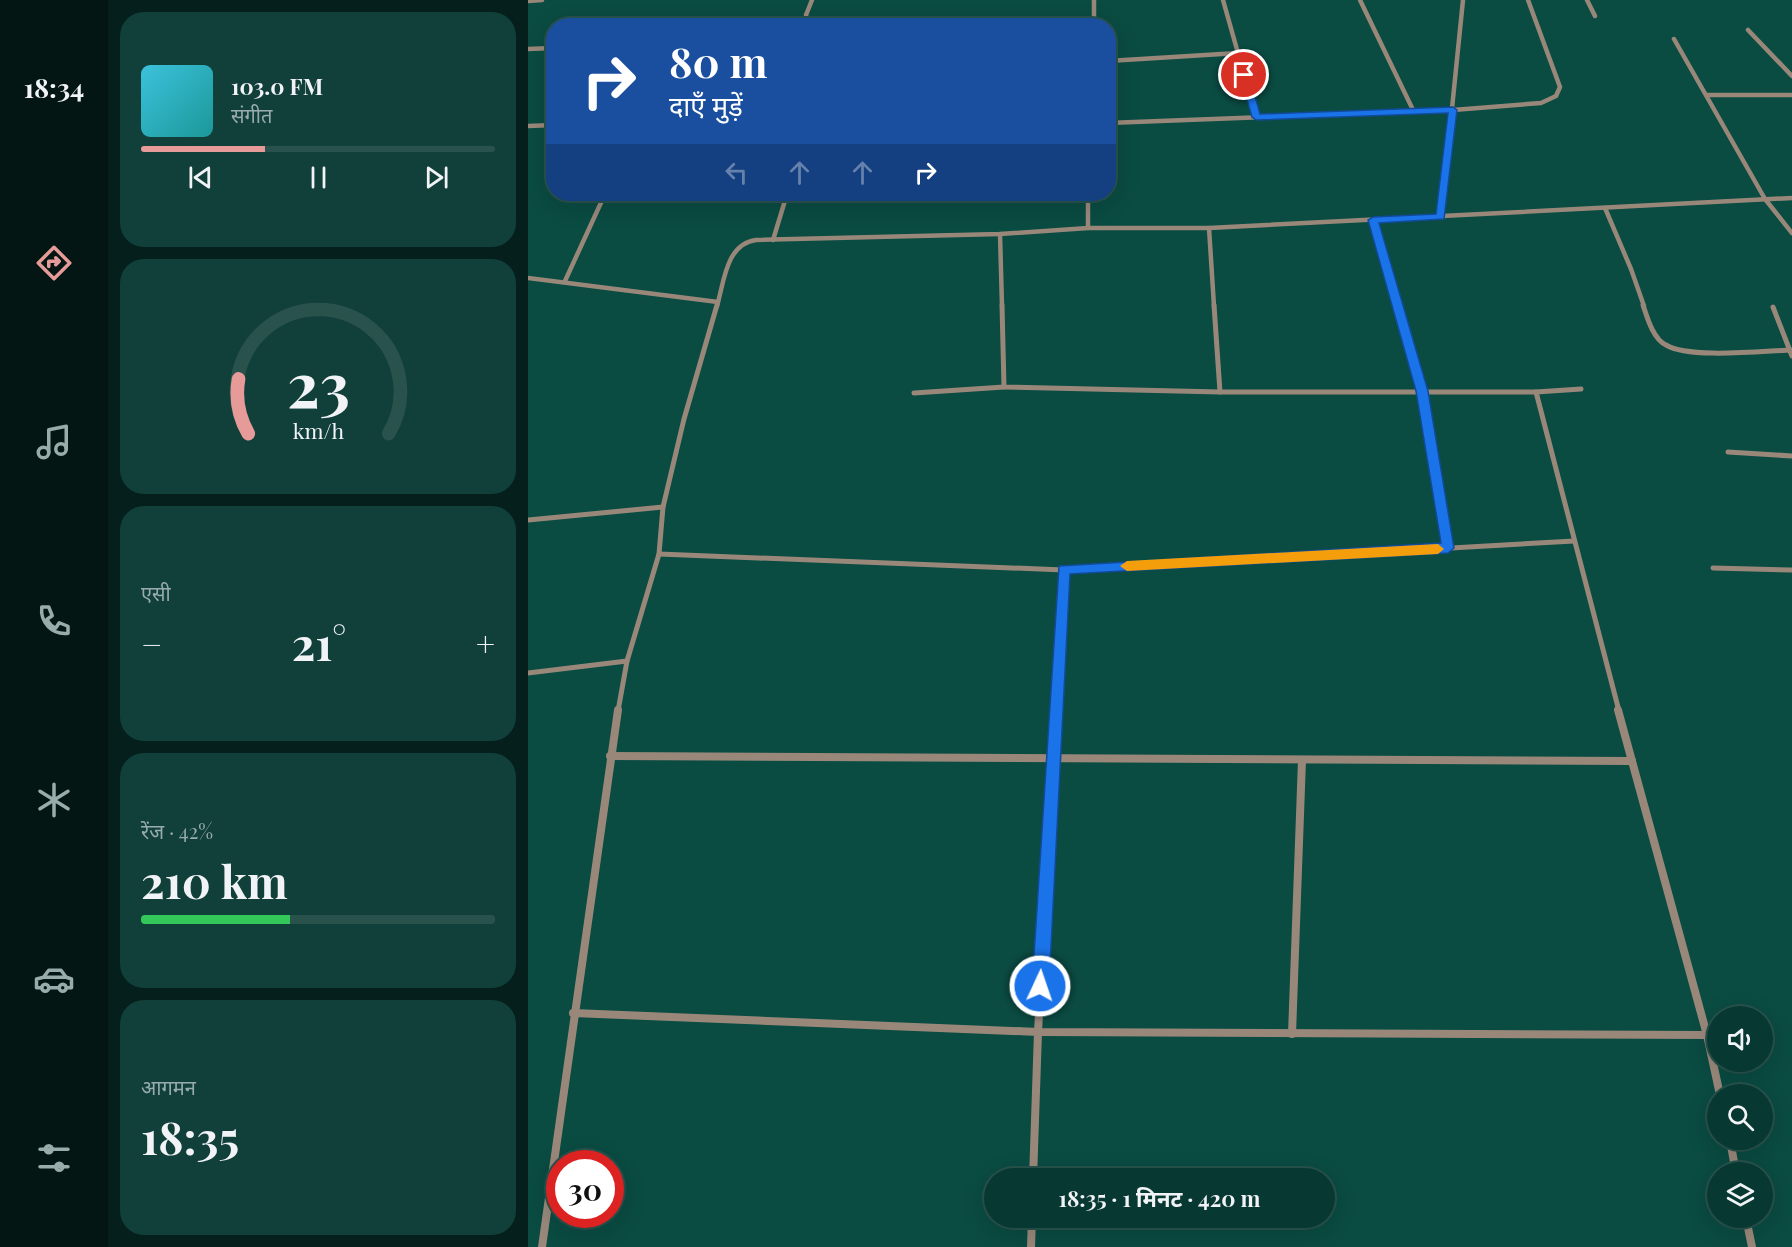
<!DOCTYPE html>
<html lang="hi">
<meta charset="utf-8">
<style>
body{margin:0;font-family:"Playfair Display","Noto Sans Devanagari",serif;background:#113f3a;color:#f1f3f6;height:100vh;display:flex;flex-direction:column;font-size:22px;white-space:nowrap}
*{box-sizing:border-box;margin:0}
p{font-size:20px;color:#98acac}
.icon{flex:none;width:33px;height:33px;fill:none;stroke:currentColor;stroke-width:2;stroke-linecap:round;stroke-linejoin:round}
.map{position:relative;flex:1;overflow:hidden}
.details{display:flex;flex-direction:column;gap:12px;padding:12px;background:#041f1c;width:420px}
.details>*{flex:none}
.top-card{position:absolute;left:18px;top:18px;width:570px;height:183px;border-radius:24px;box-shadow:0 6px 24px #0002,0 0 0 2px #29524d;background:#1a4fa0;color:#fff;overflow:hidden}
.tools{position:absolute;left:1179px;top:1006px;display:grid;gap:12px}
.tools a{display:grid;place-items:center;width:66px;height:66px;border-radius:50%;background:#083832;box-shadow:0 6px 24px #0002,0 0 0 2px #29524d;font-size:30px}
.speed{position:absolute;left:18px;top:1150px;display:flex;gap:12px;font-size:30px;font-weight:700;text-align:center}
.speed>*{display:grid;place-content:center;width:78px;height:78px;border-radius:50%;background:#083832;box-shadow:0 6px 24px #0002,0 0 0 2px #29524d;line-height:1}
.speed .limit{border:9px solid #d22;background:#fff;color:#111}
.pin{position:absolute;display:grid;place-items:center;width:51px;height:51px;color:#fff;margin:-26px;border:3px solid #fff;border-radius:50%;box-shadow:0 2px 6px #0007}
.me{position:absolute;width:66px;margin:-33px;rotate:3deg;stroke-linejoin:round;filter:drop-shadow(0 0 4px #0008)}
.turn{display:flex;align-items:center;gap:21px;height:126px;padding:0 24px;font-size:27px}
.turn .icon{width:78px;height:78px;stroke-width:2.5}
.turn b{display:block;font-size:42px;line-height:51px}
.lanes{display:flex;align-items:center;height:57px;padding:0 24px;background:#0003;justify-content:center;gap:30px;direction:ltr}
.lanes .off{opacity:.35}
.big{font-size:45px;font-weight:700;line-height:1.1}
.details .tile{flex:1;display:flex;flex-direction:column;justify-content:center;gap:9px;min-width:0;padding:0 21px;border-radius:24px;background:#113f3a}
.details .dial{align-items:center;gap:0}
.dial svg{height:156px;overflow:visible;fill:none;stroke:#29524d;stroke-width:7;stroke-linecap:round;text-anchor:middle}
.dial text{fill:#f1f3f6;stroke:none}
.song{display:flex;align-items:center;gap:18px}
.cover{width:72px;height:72px;border-radius:9px;background:linear-gradient(135deg,hsl(190 70% 55%),hsl(180 70% 35%))}
.played{height:6px;border-radius:3px;background:linear-gradient(90deg,#e69b98 35%,#29524d 35%)}
.keys{display:flex;justify-content:space-around;direction:ltr}
.heat{display:flex;justify-content:space-between;align-items:center;font-size:33px;direction:ltr}
.charge{height:9px;border-radius:4px;background:linear-gradient(90deg,#34c759 42%,#29524d 0)}
.trip{position:absolute;left:456px;top:1168px;width:351px;height:60px;border-radius:30px;background:#083832;box-shadow:0 6px 24px #0002,0 0 0 2px #29524d;font-weight:700;line-height:60px;text-align:center}
main{display:flex;flex:1;min-height:0}
.tabs{display:flex;flex-direction:column;width:108px;justify-content:space-around;align-items:center;background:#031614;color:#98acac}
.tabs .icon{width:42px;height:42px}
.tabs .current{color:#e69b98}
.tabs b{font-size:27px;color:#f1f3f6}
.map>svg:first-child{display:block}
.lines{fill:none;stroke-linecap:round;stroke-linejoin:round}
.street-far2{stroke:#99887a;stroke-width:4.5}
.street-far1{stroke:#99887a;stroke-width:5}
.street{stroke:#99887a;stroke-width:8}
.route{fill:#1a73e8;stroke:#114b97;stroke-width:1.5}
.slow{fill:#f59e0b}
</style>
<main>
<nav class="tabs">
<b>18:34</b>
<svg class="icon current" aria-label="directions" viewBox="0 0 24 24"><path d="M12 3l9 9-9 9-9-9zM9 14v-3h6M13 9l2 2-2 2"/></svg>
<svg class="icon" aria-label="music" viewBox="0 0 24 24"><path d="M9 18V5l10-2v13"/><circle cx="6" cy="18" r="3"/><circle cx="16" cy="16" r="3"/></svg>
<svg class="icon" aria-label="phone" viewBox="0 0 24 24"><path d="M5 4h4l2 5-3 2q2 4 5 5l2-3 5 2v4C11 20 4 13 5 4z"/></svg>
<svg class="icon" aria-label="climate" viewBox="0 0 24 24"><path d="M12 3v18M4 7l16 10M4 17L20 7"/></svg>
<svg class="icon" aria-label="car" viewBox="0 0 24 24"><path d="M5 17H2v-5l4-1 3-4h7l3 4 3 1v5h-3M9 17h6M6 11h13"/><circle cx="7" cy="17" r="2"/><circle cx="17" cy="17" r="2"/></svg>
<svg class="icon" aria-label="filters" viewBox="0 0 24 24"><path d="M4 7h16M4 17h16"/><circle cx="9" cy="7" r="2"/><circle cx="15" cy="17" r="2"/></svg>
</nav>
<section class="details">
<div class="tile">
<div class="song"><i class="cover"></i><div><b>103.0 FM</b><p>संगीत</p></div></div>
<div class="played"></div>
<div class="keys"><svg class="icon" aria-label="previous" viewBox="0 0 24 24"><path d="M18 5L8 12l10 7zM5 5v14"/></svg><svg class="icon" aria-label="pause" viewBox="0 0 24 24"><path d="M8 5v14M16 5v14"/></svg><svg class="icon" aria-label="next" viewBox="0 0 24 24"><path d="M6 5l10 7-10 7zM19 5v14"/></svg></div>
</div>
<div class="tile dial"><svg viewBox="0 0 100 80">
<path d="M14 69A42 42 0 1 1 86 69"/>
<path d="M14 69A42 42 0 0 1 9 41" stroke="#e69b98"/>
<text x="50" y="56" font-size="32" font-weight="700">23</text>
<text x="50" y="72" font-size="11">km/h</text>
</svg></div>
<div class="tile"><p>एसी</p>
<div class="heat"><a>−</a><b class="big">21°</b><a>+</a></div>
</div>
<div class="tile"><p>रेंज · 42%</p><b class="big">210 km</b><div class="charge"></div></div>
<div class="tile"><p>आगमन</p><b class="big">18:35</b></div>
</section>
<div class="map">
<svg width="1264" height="1247" viewBox="0 0 1264 1247">
<rect width="100%" height="100%" fill="#0a4b42"/>
<g class="lines">
<!-- street-far2 -->
<g class="street-far2">
<path d="M566,0v26"/>
<path d="M695,0l33,117"/>
<path d="M832,0l54,112"/>
<path d="M1059,0l8,16"/>
<path d="M0,1l14,-1"/>
<path d="M281,26l-3,-11 6,-15"/>
<path d="M1220,30l44,46"/>
<path d="M1146,39l91,160 27,34"/>
<path d="M0,49l26,-1"/>
<path d="M580,61l130,-8"/>
<path d="M1179,95h85"/>
<path d="M580,123l345,-13 88,-7 15,-7 4,-9 -32,-87"/>
<path d="M0,126l26,-1"/>
<path d="M560,194v34"/>
<path d="M1077,208l26,61 13,37"/>
<path d="M913,217l22,-217"/>
<path d="M845,220l25,86"/>
<path d="M681,228l5,78"/>
<path d="M472,234l2,72"/>
<path d="M245,240l14,-46"/>
<path d="M0,278l190,24"/>
<path d="M37,281l40,-87"/>
<path d="M189,306c7,-24 9,-62 39,-66l244,-6 88,-6h121l583,-30"/>
</g>
<!-- street-far1 -->
<g class="street-far1">
<path d="M474,305l2,82 216,5h316l45,-3"/>
<path d="M686,305l6,87"/>
<path d="M869,305l25,86 26,157"/>
<path d="M1115,305c4,12 10,34 23,40 23,14 96,6 126,5"/>
<path d="M1245,307l19,49"/>
<path d="M1008,392l83,319"/>
<path d="M386,393l90,-6"/>
<path d="M1200,452l64,4"/>
<path d="M0,520l135,-13"/>
<path d="M131,554l405,16 510,-29"/>
<path d="M1185,568l79,2"/>
<path d="M0,673l99,-12"/>
<path d="M90,711l9,-50 32,-107 4,-47 21,-88 33,-114"/>
<path d="M528,711l8,-141"/>
</g>
<!-- street -->
<g class="street">
<path d="M1090,710l89,325 13,60"/>
<path d="M82,756l1022,5"/>
<path d="M45,1013l465,19 669,3"/>
<path d="M764,1034l10,-274"/>
<path d="M1202,1140l6,33"/>
<path d="M505,1179l5,-147 18,-322"/>
<path d="M1218,1218l6,29"/>
<path d="M14,1247l76,-537"/>
<path d="M503,1247l1,-29"/>
</g>
</g>
<!-- route -->
<path class="route" d="M716,72l5,3 11,39 193,-7 4,3 -13,109 -65,4 49,168 26,157 -6,5 -378,21 -21,412 -3,6 -6,3 -6,-3 -2,-6 27,-420 382,-23 -25,-152 -48,-171 5,-3 63,-3 12,-101 -192,7 -4,-3 -12,-42z"/>
<!-- slow -->
<path class="slow" d="M910,544l6,5 -6,5 -311,17 -7,-5 7,-5z"/>
</svg>
<div class="tools">
<a><svg class="icon" aria-label="sound" viewBox="0 0 24 24"><path d="M4 9h4l5-4v14l-5-4H4zM17 9q2 3 0 6"/></svg></a>
<a><svg class="icon" aria-label="search" viewBox="0 0 24 24"><circle cx="10" cy="10" r="6"/><path d="M15 15l6 6"/></svg></a>
<a><svg class="icon" aria-label="layers" viewBox="0 0 24 24"><path d="M12 4l9 5-9 5-9-5zM3 14l9 5 9-5"/></svg></a>
</div>
<div class="speed"><div class="limit">30</div></div>
<div class="pin" style="left:716px;top:75px;background:#d93025"><svg class="icon" aria-label="arrive" viewBox="0 0 24 24"><path d="M6 21V4h12l-3 4 3 4H6"/></svg></div>
<svg class="me" style="left:512px;top:986px" viewBox="-20 -20 40 40"><circle r="17" fill="#1a73e8" stroke="#fff" stroke-width="3"/><path d="M0-11L8 9 0 5-8 9z" fill="#fff"/></svg>
<div class="trip">18:35 · 1 मिनट · 420 m</div>
<div class="top-card">
<div class="turn"><svg class="icon" aria-label="right" viewBox="0 0 24 24"><path d="M7 20v-9h11M14 6l5 5-5 5"/></svg><div><b>80 m</b>दाएँ मुड़ें</div></div>
<div class="lanes"><svg class="icon off" aria-label="left" viewBox="0 0 24 24"><path d="M17 20v-9H6M10 6l-5 5 5 5"/></svg><svg class="icon off" aria-label="ahead" viewBox="0 0 24 24"><path d="M12 20V5M6 11l6-6 6 6"/></svg><svg class="icon off" aria-label="ahead" viewBox="0 0 24 24"><path d="M12 20V5M6 11l6-6 6 6"/></svg><svg class="icon" aria-label="right" viewBox="0 0 24 24"><path d="M7 20v-9h11M14 6l5 5-5 5"/></svg></div>
</div>
</div>
</main>
